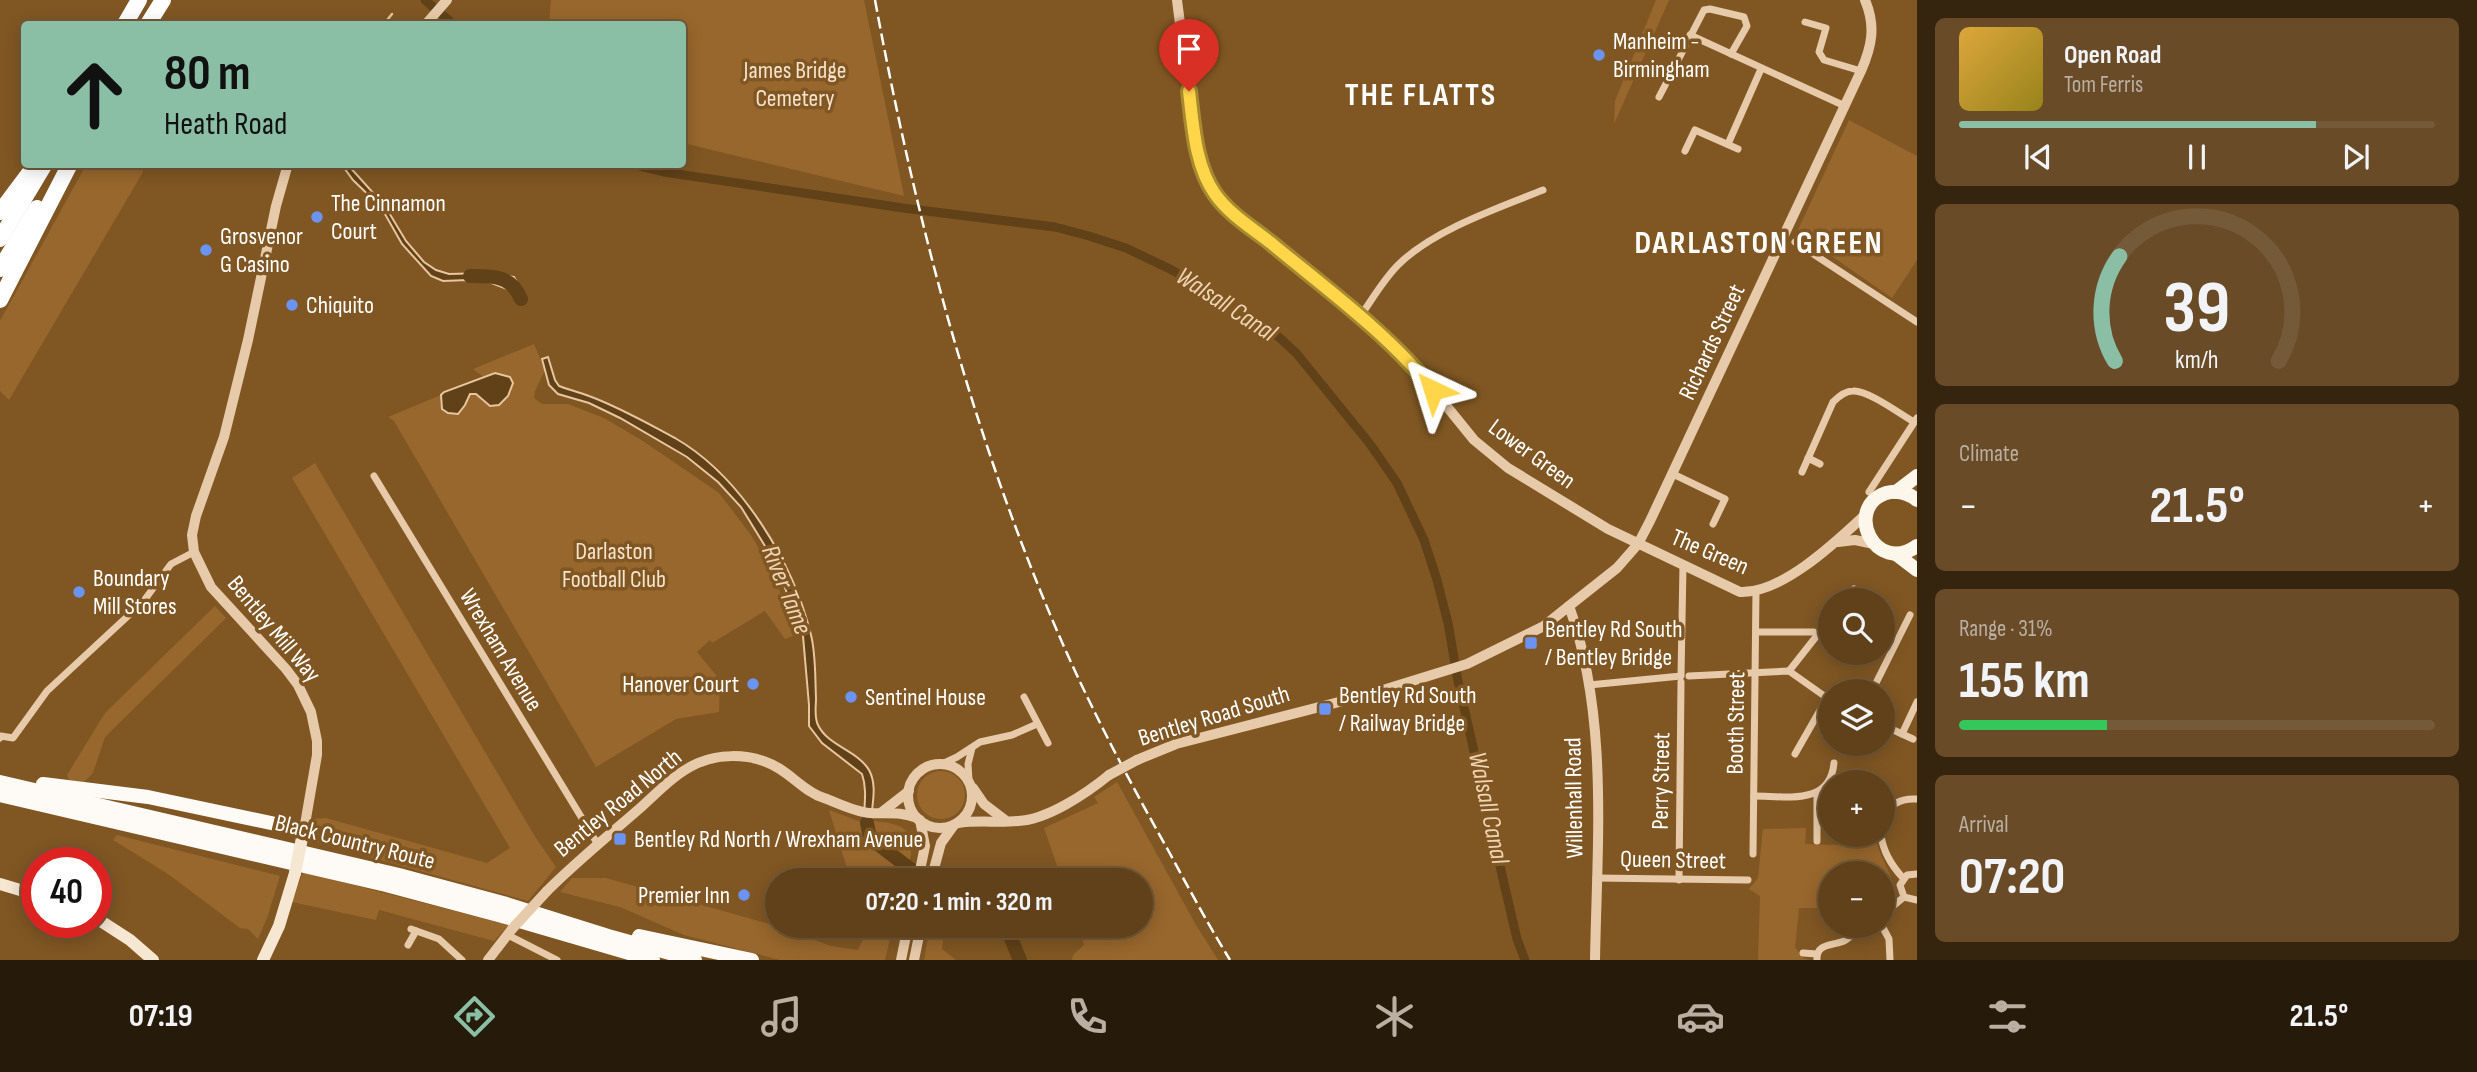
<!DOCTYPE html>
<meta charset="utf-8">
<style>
body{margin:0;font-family:"Sofia Sans Condensed",sans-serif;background:#694c27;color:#f1f3f6;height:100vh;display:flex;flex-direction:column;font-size:26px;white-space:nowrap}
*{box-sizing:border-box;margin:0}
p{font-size:23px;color:#baafa2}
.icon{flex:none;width:38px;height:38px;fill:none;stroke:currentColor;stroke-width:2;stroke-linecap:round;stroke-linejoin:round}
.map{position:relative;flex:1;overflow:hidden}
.side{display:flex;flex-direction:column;gap:18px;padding:18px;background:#35240e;width:560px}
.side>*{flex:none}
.hud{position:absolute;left:21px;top:21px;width:665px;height:147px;border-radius:7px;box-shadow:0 4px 18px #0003,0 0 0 2px #745a39;background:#8abfa5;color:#111;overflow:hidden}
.tools{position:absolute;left:1818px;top:588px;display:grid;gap:14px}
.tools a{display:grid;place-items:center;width:77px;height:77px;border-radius:50%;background:#60411a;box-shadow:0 4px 18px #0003,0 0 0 2px #745a39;font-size:35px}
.speed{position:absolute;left:21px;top:847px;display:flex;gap:14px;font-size:35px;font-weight:700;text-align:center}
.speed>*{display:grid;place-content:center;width:91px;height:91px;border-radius:50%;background:#60411a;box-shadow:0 4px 18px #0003,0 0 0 2px #745a39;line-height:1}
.speed .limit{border:10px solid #d22;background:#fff;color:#111}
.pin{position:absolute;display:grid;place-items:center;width:60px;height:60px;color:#fff;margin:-72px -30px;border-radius:50% 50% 50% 0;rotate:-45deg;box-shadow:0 0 7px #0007}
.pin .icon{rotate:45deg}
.me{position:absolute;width:77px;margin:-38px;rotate:319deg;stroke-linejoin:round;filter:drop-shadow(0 0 5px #0008)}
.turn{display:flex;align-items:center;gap:24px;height:147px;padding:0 28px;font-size:32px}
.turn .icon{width:91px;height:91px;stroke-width:2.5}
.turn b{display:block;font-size:49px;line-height:60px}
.big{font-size:52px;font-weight:700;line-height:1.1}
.side .widget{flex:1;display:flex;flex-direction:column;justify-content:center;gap:10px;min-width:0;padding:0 24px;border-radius:10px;background:#694c27}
.side .dial{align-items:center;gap:0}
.dial svg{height:182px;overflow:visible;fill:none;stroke:#745a39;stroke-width:7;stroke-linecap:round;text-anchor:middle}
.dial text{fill:#f1f3f6;stroke:none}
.song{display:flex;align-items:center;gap:21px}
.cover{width:84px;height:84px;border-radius:10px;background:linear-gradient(135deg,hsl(40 70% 55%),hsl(50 70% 35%))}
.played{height:7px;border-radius:4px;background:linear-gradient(90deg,#8abfa5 75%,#745a39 75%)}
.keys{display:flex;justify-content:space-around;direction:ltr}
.heat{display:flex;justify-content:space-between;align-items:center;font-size:38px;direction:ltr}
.charge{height:10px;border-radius:5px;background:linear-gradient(90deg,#34c759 31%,#745a39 0)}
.trip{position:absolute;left:765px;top:868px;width:388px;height:70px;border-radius:35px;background:#60411a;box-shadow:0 4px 18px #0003,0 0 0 2px #745a39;font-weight:700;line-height:70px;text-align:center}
.menu{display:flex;height:112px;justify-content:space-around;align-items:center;background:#261a0a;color:#baafa2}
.menu .icon{width:49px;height:49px}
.menu .selected{color:#8abfa5}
.menu b{font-size:32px;color:#f1f3f6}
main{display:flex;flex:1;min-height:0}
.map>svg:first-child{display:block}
.green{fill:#98672d}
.water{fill:#604118;stroke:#e8c59d;stroke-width:2}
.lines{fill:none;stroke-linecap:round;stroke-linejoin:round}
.stream{stroke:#e8c59d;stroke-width:2.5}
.canal{stroke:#604118;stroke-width:9}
.river{stroke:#604118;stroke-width:14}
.minor{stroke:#e7caa9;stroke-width:7}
.tertiary{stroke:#e7caa9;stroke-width:10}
.secondary{stroke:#f6e7d3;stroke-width:12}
.primary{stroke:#fdf6eb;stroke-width:14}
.trunk{stroke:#fefaf5;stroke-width:14}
.motorway{stroke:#fff;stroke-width:16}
.rail{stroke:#fff;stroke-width:2.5;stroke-dasharray:12 5;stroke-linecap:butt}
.tertiary-bridge{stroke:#e7caa9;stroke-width:10}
.secondary-bridge{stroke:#f6e7d3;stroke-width:12}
.route-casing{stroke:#a68a30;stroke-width:18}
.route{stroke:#ffd54a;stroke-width:12}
.poi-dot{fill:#6b93f2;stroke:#805723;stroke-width:2.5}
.labels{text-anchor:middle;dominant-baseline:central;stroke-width:7;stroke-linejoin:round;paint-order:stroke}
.poi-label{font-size:24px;fill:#fff;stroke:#805723;text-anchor:start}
.park-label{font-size:24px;fill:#f6e3cc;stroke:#805723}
.street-label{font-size:24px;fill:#fff;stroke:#805723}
.water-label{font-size:26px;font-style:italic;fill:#efd4b4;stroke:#805723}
.district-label{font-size:32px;font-weight:bold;letter-spacing:2px;fill:#fff;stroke:#805723}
</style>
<main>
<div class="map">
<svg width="1917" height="960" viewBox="0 0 1917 960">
<rect width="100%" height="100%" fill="#805723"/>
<!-- green -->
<g class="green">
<path d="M551,0h313l40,196 -221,-53 -1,-119h-133z"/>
<path d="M1656,0h13l-55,124 1,-23z"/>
<path d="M1849,120l68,36v104l-25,38 -95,-66z"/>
<path d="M86,165h57v7l-134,228 -9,-9v-70z"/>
<path d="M534,344l11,26 -10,21 -1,7 8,6h26l36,14 39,23 76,52 32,42 23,40 21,60 -10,4 -20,-28 -53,32 -2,-3 -13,12 23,28 -1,32 -43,7 -80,48 -202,-346 -6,-4 53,-22 -1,10h25l5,-11h6l8,9 11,-30 -10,5 -12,-9z"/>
<path d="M315,463l219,372 22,32 -28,34 -219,-61 4,-21 13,-1 161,45 23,-15 -218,-370z"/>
<path d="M215,606l11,12 -121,119 -12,36 -9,9 -15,-2 -2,-5 38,-62z"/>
<circle cx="941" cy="795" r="24"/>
<path d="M1117,782l79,143 22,35h-146l1,-5 11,-10 -6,-19h63v-46h-79l-18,-52 54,-25 -4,-6z"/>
<path d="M829,810l35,13v10l7,-2 1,-10c47,3 43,19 34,59h-41l-19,-15z"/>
<path d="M1806,828l-1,16 32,1 39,-6c5,28 31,46 7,71v-37h-53v19l-7,-2 -3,18h-21l-4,39 8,11 7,2h-52l2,-64 -11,-7 9,-11 5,-49z"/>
<path d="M117,835l163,41 -13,42 -9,21 -10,-10 -8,-1 -72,-54 -55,-34z"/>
<path d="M303,872l206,53 -15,16 -115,-31 -3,10 -84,-18z"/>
<path d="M572,878h34l170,48 55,20 27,4 11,-24h24l-8,34h-105l-96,-25 -64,-28 -60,-15z"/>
<path d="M930,926h15l-3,23 14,11h-32z"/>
</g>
<!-- water -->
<g class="water">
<path d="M342,165h6l37,41 21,35 18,21 12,8 13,4 37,-1 28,4 11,20 -4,2 -9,-8 -23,-9 -21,-2 -25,1 -12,-5 -29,-32 -21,-37 -28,-27z"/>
<path d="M548,357l7,23 4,6c10,4 20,6 30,10 30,11 58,27 86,42 66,38 118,124 136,197 5,20 4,43 5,63 0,9 -2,19 2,27 10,21 39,25 51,45 12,22 -4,49 5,68l-7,3c-8,-21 3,-44 -5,-67l-40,-31 -13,-17v-21l-6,-69 -27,-72 -35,-57 -23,-25 -31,-25 -67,-39 -31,-15 -31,-9 -9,-9 -7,-26z"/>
<path d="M495,373l15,4 3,6 -5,13 -9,9 -9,1 -14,-12h-6l-5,11 -7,9 -10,-1 -6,-4 -1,-14 3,-3z"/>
</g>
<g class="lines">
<!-- stream -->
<path class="stream" d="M384,24l8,-10"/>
<!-- canal -->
<g class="canal">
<path d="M425,0l28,24"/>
<path d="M631,164l33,8 239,36 152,19 34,9 37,12 46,22 93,56 16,13 16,15 73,90 27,39 27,57 13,40 11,43 10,58 48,211 11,47 8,21"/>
</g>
<!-- river -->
<g class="river">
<path d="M470,276c23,0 41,-1 51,23"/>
<path d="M867,823l3,15 39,30 20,12"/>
<path d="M1002,926l8,10 10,24"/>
</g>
<!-- minor -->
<g class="minor">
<path d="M1805,22l21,6 -7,24 5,8 37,11"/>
<path d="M1690,35l155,71"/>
<path d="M1659,97l45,-87 6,-1 34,8 3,9 -16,28"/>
<path d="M1728,144l33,-75"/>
<path d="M1685,151l10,-21 43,19"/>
<path d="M1795,242l122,80"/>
<path d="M1359,318c13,-18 24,-38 39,-53 35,-35 100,-57 145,-75"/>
<path d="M1808,458l12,6"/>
<path d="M1802,472l31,-70c6,-6 12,-11 20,-11 15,-1 47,23 61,31"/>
<path d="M1673,474l52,25 -12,25"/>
<path d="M374,476l223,367"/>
<path d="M1869,492l48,-74"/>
<path d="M1845,600l9,-11"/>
<path d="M1757,632h57l16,10"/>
<path d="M1789,671l41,-52"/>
<path d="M1689,676l100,-5 41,29"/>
<path d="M1589,685l92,-9 2,-111"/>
<path d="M1872,691l38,-76"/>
<path d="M1024,697l24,46"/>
<path d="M1883,725l19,9 15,-32"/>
<path d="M1902,734l11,5"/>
<path d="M0,738l1,-2 12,2 34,-47 96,-89 28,-38 23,-12"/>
<path d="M1795,754l32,-56"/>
<path d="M942,764l15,-7 23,-15 32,-7 25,-11"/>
<path d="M1833,777l10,1"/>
<path d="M969,781l-1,-17 4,-16"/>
<path d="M1817,794v47"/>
<path d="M1754,796c32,0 76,10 80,-33"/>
<path d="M1883,821c7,-17 16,-23 34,-22"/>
<path d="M1881,835c2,17 10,30 22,43"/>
<path d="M1753,854l3,-263"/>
<path d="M1917,874l-10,1 -7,10 4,12 13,3"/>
<path d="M1596,878l152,2"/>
<path d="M1679,880l2,-198"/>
<path d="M1883,922l10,-16 11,-9"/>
<path d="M1882,926l7,13 1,21"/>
<path d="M411,929l28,10 23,21"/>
<path d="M508,935l49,25"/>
<path d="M408,945l8,-14"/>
<path d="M1803,953l14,1"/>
<path d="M1817,960c-1,-17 15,-14 27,-19 7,-3 11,-11 19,-15"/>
</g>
<!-- tertiary -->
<g class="tertiary">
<path d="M1177,0l14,110 12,57 11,27 24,23 163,136 22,24 51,63 34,28 100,61 132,63c42,2 97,-51 126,-78"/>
<path d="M426,24l21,-24"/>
<path d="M288,164l-12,42 -28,134 -24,97 -28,79 -4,19 2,17 17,35 75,82 12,16 13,27 6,29v14l-13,75"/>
<path d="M1838,542l17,-2 19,4"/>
<path d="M1569,606c40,110 28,238 26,354"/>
<path d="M1544,626l22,3 15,8"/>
<path d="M1137,760l39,-16 194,-50 97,-30 77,-38 25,-20 48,-38 21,-24 12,-23 211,-450c11,-25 15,-45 4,-71"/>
<circle cx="940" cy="796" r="32"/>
<path d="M973,788l11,16 21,16"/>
<path d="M882,812l27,-21"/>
<path d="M958,823c20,-3 40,0 60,-2 29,-1 69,-28 91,-46"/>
<path d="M918,880l7,-34 -5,-26"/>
<path d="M931,880l10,-37 13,-18"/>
<path d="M547,891c29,-29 61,-55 92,-82 18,-16 36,-36 59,-46 20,-9 48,-9 68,-1 23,8 36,29 58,36 14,5 31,14 46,15 17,1 30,-2 47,5"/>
<path d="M488,960l24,-31"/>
<path d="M901,960l7,-34"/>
<path d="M914,960l7,-34"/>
</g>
<!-- secondary -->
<g class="secondary">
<path d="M0,884l37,11"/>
<path d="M96,918l34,22 23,20"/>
<path d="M263,960l16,-34 16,-53"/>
</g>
<!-- primary -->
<g class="primary">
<path d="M1896,492l21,-16"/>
<path d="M1917,500c-9,-7 -20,-10 -31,-7 -43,15 -11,83 31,53"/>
<path d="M1896,554l21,16"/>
</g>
<!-- trunk -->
<g class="trunk">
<path d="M0,782l399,93 104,28 105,33 87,24"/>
<path d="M43,784l105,13 156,33"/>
<path d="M0,795l386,90 116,31 151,44"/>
<path d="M639,936l113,24"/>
</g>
<!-- motorway -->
<g class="motorway">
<path d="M125,24l14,-24"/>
<path d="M148,24l15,-24"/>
<path d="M0,212l30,-40"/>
<path d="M0,239l45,-75"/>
<path d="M0,269l37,-61"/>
<path d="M0,300l70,-136"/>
</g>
<!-- rail -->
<path class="rail" d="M875,0c40,216 96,431 183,633 32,74 70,146 110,217 20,37 40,74 62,110"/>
<!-- tertiary-bridge -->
<g class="tertiary-bridge">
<path d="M1109,775l28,-15"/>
<path d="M512,929l35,-38"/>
</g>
<!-- secondary-bridge -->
<path class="secondary-bridge" d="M295,873l7,-35"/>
</g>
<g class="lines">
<!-- route casing -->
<g class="route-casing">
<path id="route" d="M1189,91c4,33 6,75 26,103 14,20 37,34 56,49 53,44 120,93 162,147"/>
</g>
<!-- route -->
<use href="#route" class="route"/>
</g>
<!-- markers -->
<g class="poi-dot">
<circle cx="1599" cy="55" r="7"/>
<circle cx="317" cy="217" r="7"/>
<circle cx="206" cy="250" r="7"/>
<circle cx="292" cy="305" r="7"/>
<circle cx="79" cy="592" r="7"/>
<rect x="1524" y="636" width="14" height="14" rx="3.5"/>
<circle cx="753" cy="684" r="7"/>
<circle cx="851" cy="697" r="7"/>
<rect x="1318" y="702" width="14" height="14" rx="3.5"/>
<rect x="613" y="832" width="14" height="14" rx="3.5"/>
<circle cx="744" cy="895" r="7"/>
</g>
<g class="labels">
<!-- poi labels -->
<g class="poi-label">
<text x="1613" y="41">Manheim -<tspan x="1613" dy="28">Birmingham</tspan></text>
<text x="331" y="203">The Cinnamon<tspan x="331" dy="28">Court</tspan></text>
<text x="220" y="236">Grosvenor<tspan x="220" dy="28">G Casino</tspan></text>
<text x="306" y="305">Chiquito</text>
<text x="93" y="578">Boundary<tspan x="93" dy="28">Mill Stores</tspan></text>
<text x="1545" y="629">Bentley Rd South<tspan x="1545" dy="28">/ Bentley Bridge</tspan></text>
<text x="739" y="684" text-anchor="end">Hanover Court</text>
<text x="1339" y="695">Bentley Rd South<tspan x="1339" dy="28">/ Railway Bridge</tspan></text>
<text x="865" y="697">Sentinel House</text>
<text x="634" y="839">Bentley Rd North / Wrexham Avenue</text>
<text x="730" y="895" text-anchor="end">Premier Inn</text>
</g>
<!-- park labels -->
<g class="park-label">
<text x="795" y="70">James Bridge<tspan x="795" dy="28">Cemetery</tspan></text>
<text x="614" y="551">Darlaston<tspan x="614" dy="28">Football Club</tspan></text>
</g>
<!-- street labels -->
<g class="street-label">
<text transform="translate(1712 342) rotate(-65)">Richards Street</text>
<text transform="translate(1532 454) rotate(36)">Lower Green</text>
<text transform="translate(1710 552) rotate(23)">The Green</text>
<text transform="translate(274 629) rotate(50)">Bentley Mill Way</text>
<text transform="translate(501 650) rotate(59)">Wrexham Avenue</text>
<text transform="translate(1214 716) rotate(-17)">Bentley Road South</text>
<text transform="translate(1736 723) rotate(-89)">Booth Street</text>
<text transform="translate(1661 781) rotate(-89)">Perry Street</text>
<text transform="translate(1574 798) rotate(-91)">Willenhall Road</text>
<text transform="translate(618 803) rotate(-39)">Bentley Road North</text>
<text transform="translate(355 842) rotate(14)">Black Country Route</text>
<text transform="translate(1673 860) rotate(1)">Queen Street</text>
</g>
<!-- water labels -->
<g class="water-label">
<text transform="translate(1226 305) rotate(33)">Walsall Canal</text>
<text transform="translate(786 590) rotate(68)">River Tame</text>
<text transform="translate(1488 808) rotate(78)">Walsall Canal</text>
</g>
<!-- district labels -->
<g class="district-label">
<text x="1421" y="95">THE FLATTS</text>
<text x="1759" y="243">DARLASTON GREEN</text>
</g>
</g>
</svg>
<div class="tools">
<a><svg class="icon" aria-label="search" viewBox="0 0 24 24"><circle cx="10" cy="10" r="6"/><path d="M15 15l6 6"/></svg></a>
<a><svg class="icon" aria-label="layers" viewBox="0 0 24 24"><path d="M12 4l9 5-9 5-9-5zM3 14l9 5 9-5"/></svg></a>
<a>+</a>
<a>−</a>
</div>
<div class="speed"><div class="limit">40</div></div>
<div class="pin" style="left:1189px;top:91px;background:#d93025"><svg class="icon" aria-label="arrive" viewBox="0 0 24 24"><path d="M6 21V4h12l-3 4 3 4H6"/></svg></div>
<svg class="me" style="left:1433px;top:390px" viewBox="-20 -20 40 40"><path d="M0-17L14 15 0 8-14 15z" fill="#ffd54a" stroke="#fff" stroke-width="4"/></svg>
<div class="trip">07:20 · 1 min · 320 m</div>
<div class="hud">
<div class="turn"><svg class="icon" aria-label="ahead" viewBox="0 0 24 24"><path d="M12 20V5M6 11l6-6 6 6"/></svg><div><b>80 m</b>Heath Road</div></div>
</div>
</div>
<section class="side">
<div class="widget">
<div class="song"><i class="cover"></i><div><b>Open Road</b><p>Tom Ferris</p></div></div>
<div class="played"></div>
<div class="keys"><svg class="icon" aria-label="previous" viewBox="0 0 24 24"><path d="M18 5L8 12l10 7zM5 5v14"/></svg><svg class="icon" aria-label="pause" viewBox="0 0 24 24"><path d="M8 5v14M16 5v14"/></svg><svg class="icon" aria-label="next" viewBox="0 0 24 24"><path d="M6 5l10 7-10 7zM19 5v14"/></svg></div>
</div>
<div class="widget dial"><svg viewBox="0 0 100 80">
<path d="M14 69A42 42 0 1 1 86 69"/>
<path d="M14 69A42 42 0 0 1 16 23" stroke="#8abfa5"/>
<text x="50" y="56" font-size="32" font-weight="700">39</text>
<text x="50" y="72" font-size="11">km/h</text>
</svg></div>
<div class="widget"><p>Climate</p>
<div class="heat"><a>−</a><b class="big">21.5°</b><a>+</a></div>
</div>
<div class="widget"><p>Range · 31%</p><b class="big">155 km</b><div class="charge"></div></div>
<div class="widget"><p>Arrival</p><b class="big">07:20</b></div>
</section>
</main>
<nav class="menu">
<b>07:19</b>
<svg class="icon selected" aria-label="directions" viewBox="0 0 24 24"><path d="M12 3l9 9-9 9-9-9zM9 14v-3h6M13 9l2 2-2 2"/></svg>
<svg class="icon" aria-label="music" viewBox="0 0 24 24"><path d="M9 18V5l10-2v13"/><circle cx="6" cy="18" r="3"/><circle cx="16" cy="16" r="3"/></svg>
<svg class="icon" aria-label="phone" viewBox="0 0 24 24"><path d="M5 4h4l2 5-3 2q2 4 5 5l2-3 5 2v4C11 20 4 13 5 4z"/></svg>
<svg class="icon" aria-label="climate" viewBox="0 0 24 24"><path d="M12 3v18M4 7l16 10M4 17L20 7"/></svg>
<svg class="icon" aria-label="car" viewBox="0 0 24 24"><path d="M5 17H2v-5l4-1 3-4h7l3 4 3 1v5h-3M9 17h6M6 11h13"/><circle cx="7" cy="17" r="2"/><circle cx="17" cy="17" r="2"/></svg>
<svg class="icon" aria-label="filters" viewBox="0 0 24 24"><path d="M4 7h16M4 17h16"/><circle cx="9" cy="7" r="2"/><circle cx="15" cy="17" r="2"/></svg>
<b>21.5°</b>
</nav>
